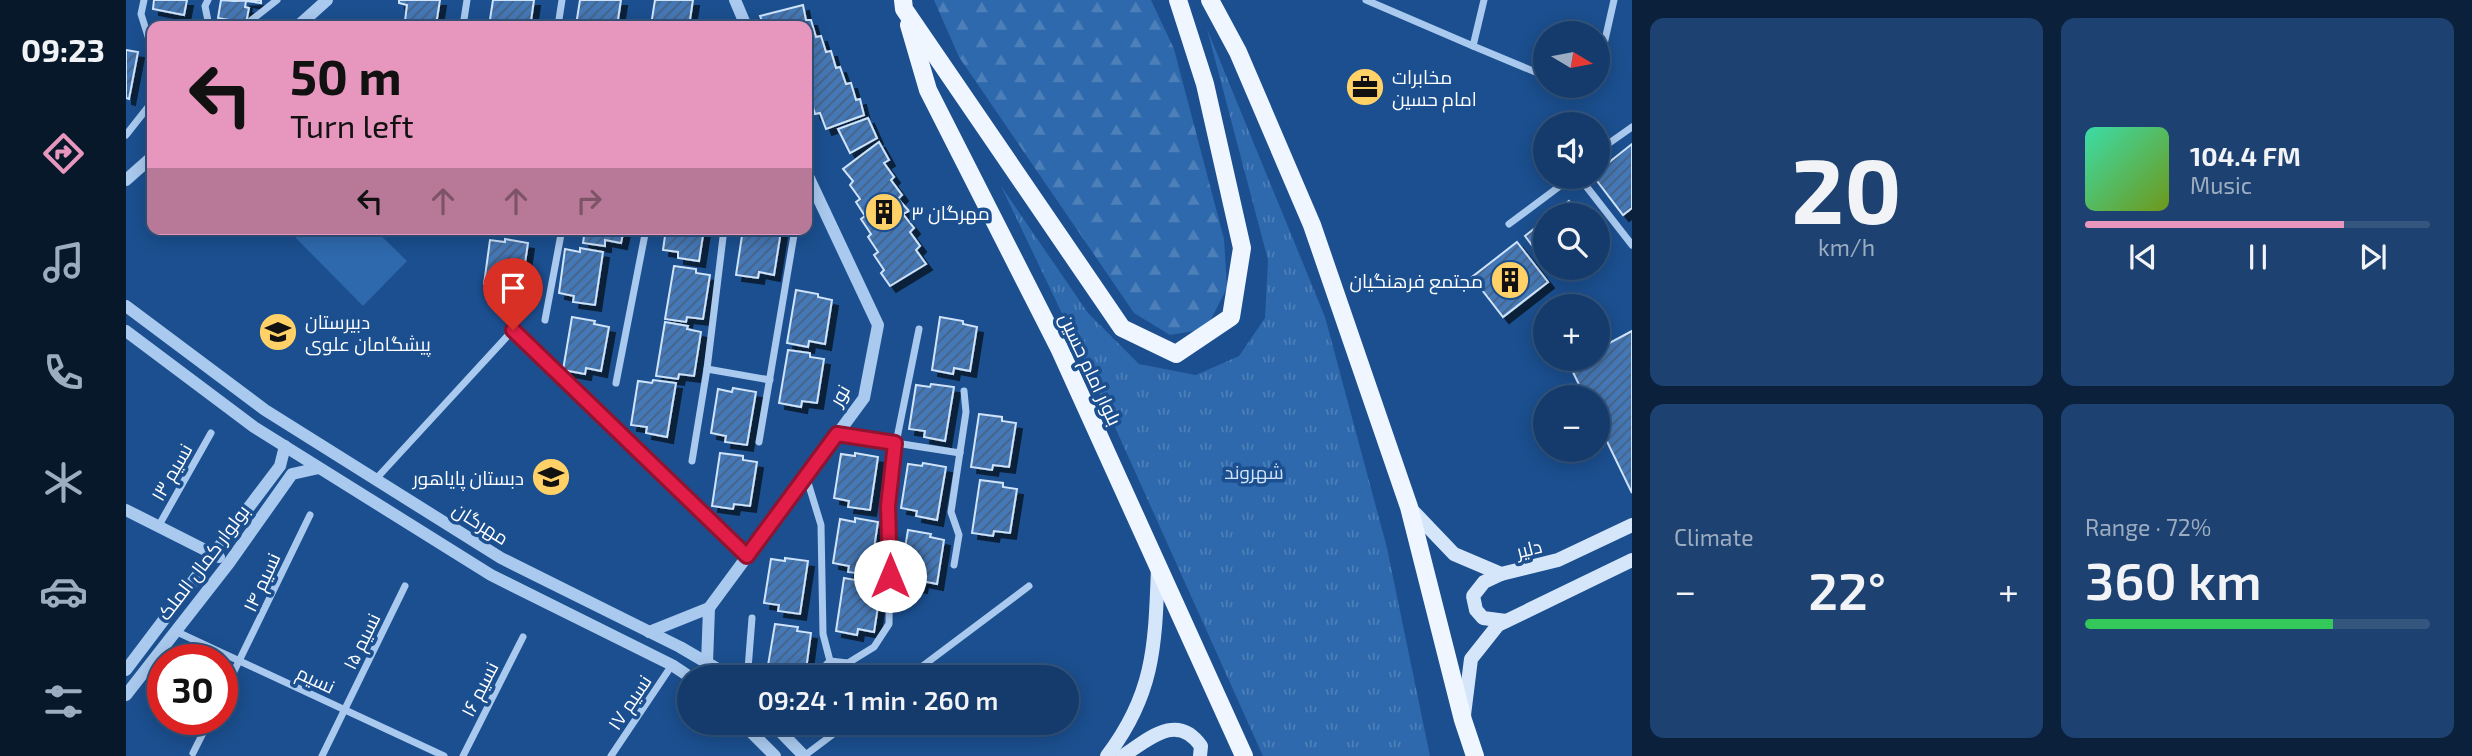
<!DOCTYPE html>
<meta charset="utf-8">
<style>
body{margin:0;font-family:"Exo 2",Cairo,sans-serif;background:#1d4271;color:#f1f3f6;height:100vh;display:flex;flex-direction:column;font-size:26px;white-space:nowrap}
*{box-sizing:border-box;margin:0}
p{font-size:23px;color:#9dadc1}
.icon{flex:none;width:38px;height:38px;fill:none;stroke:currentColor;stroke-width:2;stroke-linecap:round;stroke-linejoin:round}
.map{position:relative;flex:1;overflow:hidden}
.sheet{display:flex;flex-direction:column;gap:18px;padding:18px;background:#0b203b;width:840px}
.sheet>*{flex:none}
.hud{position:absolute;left:21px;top:21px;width:665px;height:214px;border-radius:14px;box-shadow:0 4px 18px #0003,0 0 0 2px #33557e;background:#e797bd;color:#111;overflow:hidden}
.needle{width:46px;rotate:100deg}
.buttons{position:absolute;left:1407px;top:21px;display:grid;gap:14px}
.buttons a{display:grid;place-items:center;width:77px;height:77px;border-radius:50%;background:#143b6b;box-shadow:0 4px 18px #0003,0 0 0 2px #33557e;font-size:35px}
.speed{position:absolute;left:21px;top:644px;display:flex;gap:14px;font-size:35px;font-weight:700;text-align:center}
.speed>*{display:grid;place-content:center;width:91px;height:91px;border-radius:50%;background:#143b6b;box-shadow:0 4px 18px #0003,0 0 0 2px #33557e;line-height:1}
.speed .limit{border:10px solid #d22;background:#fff;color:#111}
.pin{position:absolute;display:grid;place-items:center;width:60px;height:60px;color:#fff;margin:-72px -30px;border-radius:50% 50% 50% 0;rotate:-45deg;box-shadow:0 0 7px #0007}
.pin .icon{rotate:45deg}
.me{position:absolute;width:77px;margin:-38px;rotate:0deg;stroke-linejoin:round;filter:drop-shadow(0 0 5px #0008)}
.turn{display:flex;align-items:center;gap:24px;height:147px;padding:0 28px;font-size:32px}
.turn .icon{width:91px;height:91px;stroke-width:2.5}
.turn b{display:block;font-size:49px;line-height:60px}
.lanes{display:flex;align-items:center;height:66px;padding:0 28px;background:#0003;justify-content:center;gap:35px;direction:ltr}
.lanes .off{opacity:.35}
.big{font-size:52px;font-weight:600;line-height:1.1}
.sheet .widget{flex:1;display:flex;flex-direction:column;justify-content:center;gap:10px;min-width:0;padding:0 24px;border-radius:14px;background:#1d4271}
.sheet .dial{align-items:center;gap:0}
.dial b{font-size:91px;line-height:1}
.song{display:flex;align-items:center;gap:21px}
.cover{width:84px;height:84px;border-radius:10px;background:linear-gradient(135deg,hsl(160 70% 55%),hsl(80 70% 35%))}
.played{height:7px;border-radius:4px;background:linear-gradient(90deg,#e797bd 75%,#33557e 75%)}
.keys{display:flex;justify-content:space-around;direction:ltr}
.heat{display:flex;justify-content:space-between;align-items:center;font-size:38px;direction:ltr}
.charge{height:10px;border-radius:5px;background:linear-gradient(90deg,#34c759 72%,#33557e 0)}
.sheet .tiles{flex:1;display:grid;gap:18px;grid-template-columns:repeat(2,1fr)}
.trip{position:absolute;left:551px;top:665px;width:402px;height:70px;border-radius:35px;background:#143b6b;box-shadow:0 4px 18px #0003,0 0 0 2px #33557e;font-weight:600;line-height:70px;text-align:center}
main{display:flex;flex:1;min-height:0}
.tab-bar{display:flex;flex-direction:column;width:126px;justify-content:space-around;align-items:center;background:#08182b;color:#9dadc1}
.tab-bar .icon{width:49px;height:49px}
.tab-bar .current{color:#e797bd}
.tab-bar b{font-size:32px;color:#f1f3f6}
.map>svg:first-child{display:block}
.grass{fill:#2e69ad}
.forest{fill:url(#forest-firs)}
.park{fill:url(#park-tufts)}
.building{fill:url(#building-hatch);stroke:#cfe3fa;stroke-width:2;filter:url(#shadow)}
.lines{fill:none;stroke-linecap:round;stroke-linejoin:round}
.minor{stroke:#a9c9ee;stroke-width:7}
.tertiary{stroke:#a9c9ee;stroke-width:12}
.secondary{stroke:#d6e6fa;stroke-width:14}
.primary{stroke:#f0f6ff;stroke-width:18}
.route-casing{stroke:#92132f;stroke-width:18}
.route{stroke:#e11d48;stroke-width:12}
.labels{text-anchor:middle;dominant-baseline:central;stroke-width:7;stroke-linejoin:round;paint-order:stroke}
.poi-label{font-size:19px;fill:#fff;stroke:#1b4f8f;text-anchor:start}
.street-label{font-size:19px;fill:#fff;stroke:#1b4f8f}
.park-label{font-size:19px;fill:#cfe3fa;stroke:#1b4f8f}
</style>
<main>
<nav class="tab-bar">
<b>09:23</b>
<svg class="icon current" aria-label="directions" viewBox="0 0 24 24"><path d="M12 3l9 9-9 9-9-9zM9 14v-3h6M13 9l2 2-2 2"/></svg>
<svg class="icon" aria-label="music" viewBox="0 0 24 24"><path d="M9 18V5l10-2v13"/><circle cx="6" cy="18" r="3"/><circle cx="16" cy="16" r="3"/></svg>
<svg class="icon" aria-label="phone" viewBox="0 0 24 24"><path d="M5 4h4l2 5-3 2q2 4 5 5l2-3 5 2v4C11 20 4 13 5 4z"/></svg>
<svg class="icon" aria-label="climate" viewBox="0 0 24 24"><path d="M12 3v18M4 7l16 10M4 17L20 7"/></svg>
<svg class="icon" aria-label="car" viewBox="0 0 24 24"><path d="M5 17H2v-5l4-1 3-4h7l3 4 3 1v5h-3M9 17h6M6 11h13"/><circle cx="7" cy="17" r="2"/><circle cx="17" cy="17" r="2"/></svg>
<svg class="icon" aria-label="filters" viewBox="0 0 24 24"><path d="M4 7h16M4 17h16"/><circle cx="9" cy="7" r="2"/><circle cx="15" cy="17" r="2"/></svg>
</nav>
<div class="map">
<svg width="1506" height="756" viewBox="0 0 1506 756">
<defs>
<pattern id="forest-firs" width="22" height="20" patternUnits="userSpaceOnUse" patternTransform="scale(1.75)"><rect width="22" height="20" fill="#2e69ad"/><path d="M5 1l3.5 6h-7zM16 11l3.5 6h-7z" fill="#4d80b9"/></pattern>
<pattern id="park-tufts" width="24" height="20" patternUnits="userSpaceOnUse" patternTransform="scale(1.75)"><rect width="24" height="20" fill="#2e69ad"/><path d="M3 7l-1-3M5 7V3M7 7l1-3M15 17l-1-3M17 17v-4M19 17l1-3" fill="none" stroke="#4d80b9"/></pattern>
<pattern id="building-hatch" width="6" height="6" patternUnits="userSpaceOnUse" patternTransform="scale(1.75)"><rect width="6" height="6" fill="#4478b7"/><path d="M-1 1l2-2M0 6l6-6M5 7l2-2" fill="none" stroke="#486282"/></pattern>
<filter id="shadow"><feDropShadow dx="6" dy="6" stdDeviation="0" flood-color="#0009"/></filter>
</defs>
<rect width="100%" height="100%" fill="#1b4f8f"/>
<!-- grass -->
<path class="grass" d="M167,229h81l33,32 -44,45 -73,-74z"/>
<!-- forest -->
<path class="forest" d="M808,0h217l23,49 50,190 3,49 -21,41 -36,6 -36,-22 -175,-256z"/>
<!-- park -->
<path class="park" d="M1081,29l118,288 62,231 43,208h-167l-171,-380 -91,-190 87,127 51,51 57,11 43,-19 26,-38 3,-58z"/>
<!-- building -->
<g class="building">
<path d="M28,0h33l-3,15 -31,-6z"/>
<path d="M95,0l13,1 27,-1v3l-15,-2 -1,6 4,1 -3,15 -28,-5z"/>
<path d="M273,0h41l-4,25 -31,-4 2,-16 -8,-2z"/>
<path d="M367,0h41l-3,21 -9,-1 -1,6h-32z"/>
<path d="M454,0h41l-4,26 -41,-1z"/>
<path d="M529,0h38l-4,26 -38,-1z"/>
<path d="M677,5l3,15h5l5,17 5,-1 5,16 5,-1 5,17 4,-1 6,17 5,-1 5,17 4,-1 4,16 -38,14 -6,-16 -5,1 -5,-17h-3v-71h-43l-4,-10z"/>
<path d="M0,50l12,2 -9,47 -3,-1z"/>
<path d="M742,118l9,20 -27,15 -12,-24z"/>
<path d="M753,142l10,18 -5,3 10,14 -3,3 11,15 -4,4 11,12 -6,3 11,14 -4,4 10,14 -4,4 10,14 -36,22 -9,-13 3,-3 -10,-15 4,-3 -10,-15 3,-3 -10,-15 4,-3 -9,-14 4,-3 -10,-14 3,-4 -10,-12z"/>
<path d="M1506,144v64l-9,7 -29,-38h4v-6z"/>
<path d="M1443,201l11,14h-29z"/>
<path d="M1419,220v43l-20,-27z"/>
<path d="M459,229h39l-3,14 -16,-3v6l-22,-3z"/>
<path d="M540,229h38l-5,32 -21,-3v-6l-15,-2z"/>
<path d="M617,229l38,2 -7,44 -15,-3 -1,6 -22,-3z"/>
<path d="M379,239l23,4 -8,53 -22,-4 1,-5 -15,-3 6,-44 15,2z"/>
<path d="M1391,242l31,40 -45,35 -31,-40z"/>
<path d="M454,248l23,4 -8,53 -22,-3 1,-6 -15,-3 6,-44 15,3z"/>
<path d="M548,266l22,3v4l14,2 -7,44 -16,-2 -1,5 -21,-3z"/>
<path d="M670,290l22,4v3l14,3 -7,44 -16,-3 -1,6 -21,-4z"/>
<path d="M446,317l23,4 -1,3 15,3 -8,44 -15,-3 -1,6 -22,-4z"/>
<path d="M814,317l23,4v3l14,3 -7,44 -16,-3 -1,6 -21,-4z"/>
<path d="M539,322l23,4 -1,3 14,3 -7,44 -15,-2 -1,5 -22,-3z"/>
<path d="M1506,331v162l-34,-70v-26h-13l-16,-33 11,-5h18v-10z"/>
<path d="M662,350l22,3v4l14,2 -7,44 -15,-2 -1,6 -22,-4z"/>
<path d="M527,380l23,3 -9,54 -21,-4 1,-6 -16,-2 7,-44 14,2z"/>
<path d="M805,384l23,3 -9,54 -21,-4 1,-6 -16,-2 7,-44 14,2z"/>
<path d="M607,388l23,4 -9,53 -22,-3 1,-6 -15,-3 7,-44 14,3z"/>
<path d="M853,414l23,3v4l14,2 -7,44 -16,-2 -1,5 -21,-3z"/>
<path d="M594,453l23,3v4l14,2 -7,44 -16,-2 -1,5 -21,-3z"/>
<path d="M729,453l23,4 -8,53 -22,-3 1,-6 -15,-3 7,-44 14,2z"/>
<path d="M797,463l23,4 -9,53 -21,-4 1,-5 -16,-3 7,-44 14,2z"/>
<path d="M854,480l23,3v4l14,2 -7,44 -16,-2 -1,5 -21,-3z"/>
<path d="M729,518l23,4 -8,53 -22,-3 1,-6 -16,-3 7,-44 15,3z"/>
<path d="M782,530l23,4 -1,3 14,3 -7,44 -15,-3 -1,6 -22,-3z"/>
<path d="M659,558l23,3 -8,53 -22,-3 1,-6 -15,-2 7,-44 14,2z"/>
<path d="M718,578l23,4v3l14,2 -7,45 -16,-3 -1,6 -21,-4z"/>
<path d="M649,624l23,3 -1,4 14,2 -6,44 -16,-2 -1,2h-22z"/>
</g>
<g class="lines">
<!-- minor -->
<g class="minor">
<path d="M18,0l-3,14 11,35"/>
<path d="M82,0l-3,6 4,20"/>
<path d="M1240,0l107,46 11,-46"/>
<path d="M118,26l33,-26"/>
<path d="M337,26l4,-26"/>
<path d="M432,26l4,-26"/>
<path d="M1347,46l72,30"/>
<path d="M1472,71l16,-71"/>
<path d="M1441,86l14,6 8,-6"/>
<path d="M0,135l26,-33"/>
<path d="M1472,151l34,-24"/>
<path d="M1453,177l53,68"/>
<path d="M1383,224l63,-47"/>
<path d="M419,320l17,-91"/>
<path d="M581,369l63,11"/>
<path d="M490,383l30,-154"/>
<path d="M712,434l122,19"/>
<path d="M633,442l36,-213"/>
<path d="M566,461l15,-92 17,-140"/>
<path d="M680,476l15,49 2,109 7,27"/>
<path d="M249,480l138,-150 234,226"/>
<path d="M32,527l53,-94"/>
<path d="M828,565l5,-30 -8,-23 15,-100 -2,-21"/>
<path d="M626,618l-4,51 7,8"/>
<path d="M49,631l269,125"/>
<path d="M704,661l18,2 26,-16 15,-23 1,-73 -2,-45 8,-63 23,-114"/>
<path d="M688,677l16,-16"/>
<path d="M782,677l121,-91"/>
<path d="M96,696l88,-181"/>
<path d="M67,753l17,-34"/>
<path d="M196,756l83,-170"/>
<path d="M337,756l60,-119"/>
<path d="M485,756l61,-91"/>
<path d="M678,756l44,-33"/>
</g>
<!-- tertiary -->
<g class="tertiary">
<path d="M609,0l11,26"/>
<path d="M172,26l29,-26"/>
<path d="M0,180l26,-23"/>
<path d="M0,306l139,104 236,148 179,89 41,24 6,6"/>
<path d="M0,331l128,96 237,148 181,90 18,12"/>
<path d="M0,510l93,47"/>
<path d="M583,608l155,-210 14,-73 -71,-151"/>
<path d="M523,632l60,-24 -2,55"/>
<path d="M0,670l154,-204 5,-20"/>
<path d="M0,695l103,-132 63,-89 27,-6"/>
<path d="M616,723l33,33"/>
<path d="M646,723l32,33"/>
</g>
<!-- secondary -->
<g class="secondary">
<path d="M1283,507l45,47 47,20 57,-14 74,-35"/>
<path d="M1375,574l-17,8 -11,14 3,14 7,8 23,3"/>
<path d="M1338,715l7,-56 27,-34 134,-65"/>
<path d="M981,756c48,-63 48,-112 51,-188"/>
<path d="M997,756c26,-17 54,-44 78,-10l-1,10"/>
</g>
<!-- primary -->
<g class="primary">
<path d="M777,0l1,9 218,319 54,26 55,-37 11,-69 -37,-164 -27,-84"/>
<path d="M1084,0l28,52 74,173 97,282 54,213 12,36"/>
<path d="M783,25l19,65 132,260 184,406"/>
</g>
</g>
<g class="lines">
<!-- route casing -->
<g class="route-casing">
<path id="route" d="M387,330l234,226 90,-122 58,9 -7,63 2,70"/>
</g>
<!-- route -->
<use href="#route" class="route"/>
</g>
<!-- icons -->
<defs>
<g id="office-disc" transform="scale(2.0125)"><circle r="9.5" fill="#ffd166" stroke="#1b4f8f"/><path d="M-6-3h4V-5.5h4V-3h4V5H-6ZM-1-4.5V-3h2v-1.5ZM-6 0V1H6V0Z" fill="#111"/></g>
<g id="building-disc" transform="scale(2.0125)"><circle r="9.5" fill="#ffd166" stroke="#1b4f8f"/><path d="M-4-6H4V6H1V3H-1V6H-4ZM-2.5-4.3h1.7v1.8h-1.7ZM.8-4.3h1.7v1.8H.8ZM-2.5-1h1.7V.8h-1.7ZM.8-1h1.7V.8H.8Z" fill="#111"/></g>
<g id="school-disc" transform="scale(2.0125)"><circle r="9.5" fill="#ffd166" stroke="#1b4f8f"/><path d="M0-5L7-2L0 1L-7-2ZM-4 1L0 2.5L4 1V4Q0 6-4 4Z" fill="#111"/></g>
</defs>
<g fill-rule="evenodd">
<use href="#office-disc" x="1239" y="87"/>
<use href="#building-disc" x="758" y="212"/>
<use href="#building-disc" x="1384" y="280"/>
<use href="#school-disc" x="152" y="332"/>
<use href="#school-disc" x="425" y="477"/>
</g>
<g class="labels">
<!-- poi labels -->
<g class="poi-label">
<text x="1266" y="76">مخابرات<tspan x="1266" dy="22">امام حسین</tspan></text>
<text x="785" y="212">مهرگان ۳</text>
<text x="1357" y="280" text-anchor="end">مجتمع فرهنگیان</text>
<text x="179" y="321">دبیرستان<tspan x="179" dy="22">پیشگامان علوی</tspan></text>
<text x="398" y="477" text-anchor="end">دبستان پایاهور</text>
</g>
<!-- street labels -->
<g class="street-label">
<text transform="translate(965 369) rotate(65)">بلوار امام حسین</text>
<text transform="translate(713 395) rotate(-60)">نور</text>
<text transform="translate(45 472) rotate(-60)">نسیم ۱۳</text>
<text transform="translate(355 523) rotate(32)">مهرگان</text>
<text transform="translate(1403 548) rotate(-14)">دلیر</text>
<text transform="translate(77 562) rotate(-53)">بولوار کمال الملک</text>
<text transform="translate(135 582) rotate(-65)">نسیم ۱۴</text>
<text transform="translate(235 641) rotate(-64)">نسیم ۱۵</text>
<text transform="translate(190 679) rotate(25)">نسیم</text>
<text transform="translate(353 689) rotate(-63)">نسیم ۱۶</text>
<text transform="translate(503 702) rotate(-56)">نسیم ۱۷</text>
</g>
<!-- park labels -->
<g class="park-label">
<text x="1128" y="471">شهروند</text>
</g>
</g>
</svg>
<div class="buttons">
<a><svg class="needle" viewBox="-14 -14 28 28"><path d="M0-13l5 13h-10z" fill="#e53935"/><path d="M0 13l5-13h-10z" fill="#9dadc1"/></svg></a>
<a><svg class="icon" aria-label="sound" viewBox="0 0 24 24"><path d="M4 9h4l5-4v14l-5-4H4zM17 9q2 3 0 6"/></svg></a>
<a><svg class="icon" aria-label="search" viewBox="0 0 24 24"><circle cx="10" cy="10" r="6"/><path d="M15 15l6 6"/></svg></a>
<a>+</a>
<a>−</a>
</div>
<div class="speed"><div class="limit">30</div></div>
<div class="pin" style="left:387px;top:330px;background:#d93025"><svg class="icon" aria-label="arrive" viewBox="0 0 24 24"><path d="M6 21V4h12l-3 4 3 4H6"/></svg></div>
<svg class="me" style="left:764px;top:576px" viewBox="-20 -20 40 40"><circle r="19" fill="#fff"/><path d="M0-13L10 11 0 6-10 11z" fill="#e11d48"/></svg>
<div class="trip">09:24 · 1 min · 260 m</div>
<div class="hud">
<div class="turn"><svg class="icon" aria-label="left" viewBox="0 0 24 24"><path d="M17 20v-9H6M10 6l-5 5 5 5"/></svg><div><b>50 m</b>Turn left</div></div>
<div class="lanes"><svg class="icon" aria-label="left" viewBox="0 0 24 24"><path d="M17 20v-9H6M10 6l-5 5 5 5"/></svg><svg class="icon off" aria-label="ahead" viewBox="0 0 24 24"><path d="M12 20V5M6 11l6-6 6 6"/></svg><svg class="icon off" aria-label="ahead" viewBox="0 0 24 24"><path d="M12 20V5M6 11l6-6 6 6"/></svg><svg class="icon off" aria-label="right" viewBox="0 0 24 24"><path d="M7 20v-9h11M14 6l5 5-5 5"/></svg></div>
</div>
</div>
<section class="sheet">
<div class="tiles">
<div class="widget dial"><b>20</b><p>km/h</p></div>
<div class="widget">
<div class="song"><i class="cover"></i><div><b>104.4 FM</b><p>Music</p></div></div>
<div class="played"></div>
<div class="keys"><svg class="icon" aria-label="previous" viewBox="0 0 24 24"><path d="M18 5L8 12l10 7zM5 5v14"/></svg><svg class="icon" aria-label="pause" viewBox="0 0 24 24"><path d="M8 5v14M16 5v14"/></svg><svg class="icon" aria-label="next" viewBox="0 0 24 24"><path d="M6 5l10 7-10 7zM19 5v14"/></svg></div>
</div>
<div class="widget"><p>Climate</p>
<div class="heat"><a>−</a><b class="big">22°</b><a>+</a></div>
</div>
<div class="widget"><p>Range · 72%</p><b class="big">360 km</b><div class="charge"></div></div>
</div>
</section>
</main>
